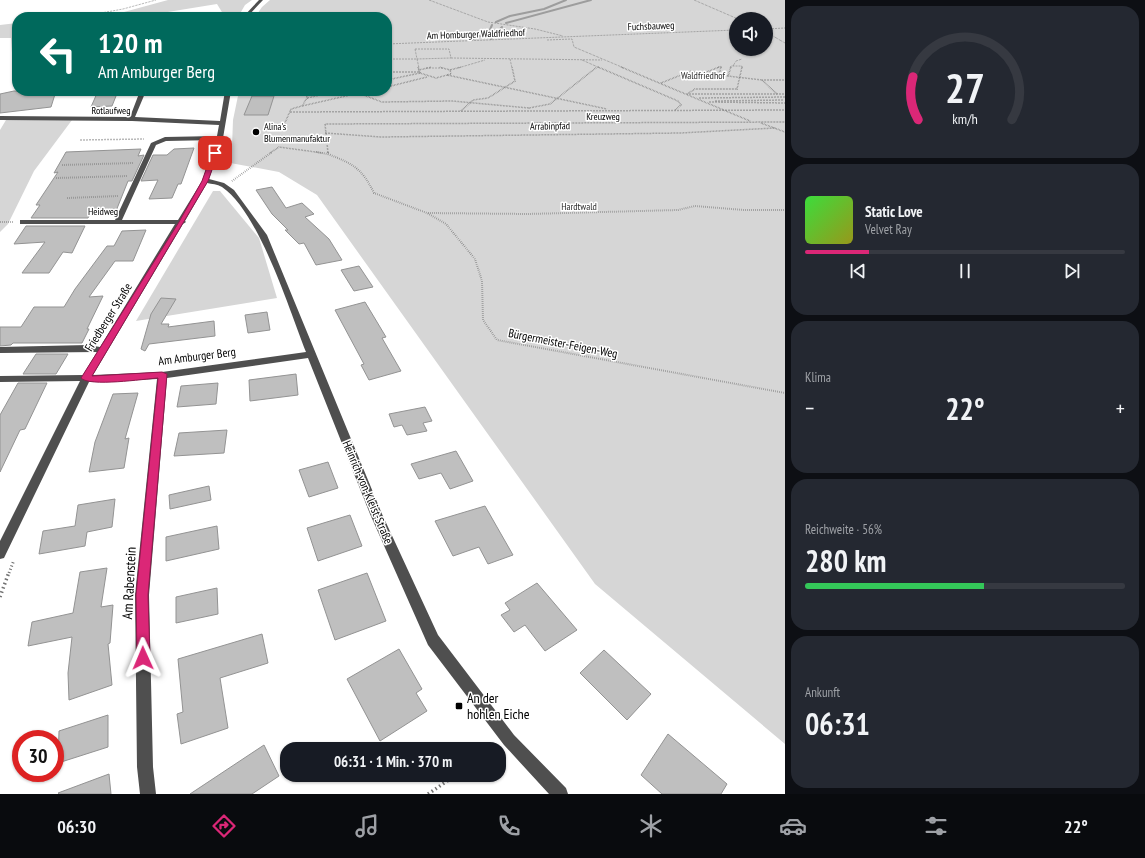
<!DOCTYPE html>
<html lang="de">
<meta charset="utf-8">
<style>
body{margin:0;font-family:"PT Sans Narrow",sans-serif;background:#242831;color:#f1f3f6;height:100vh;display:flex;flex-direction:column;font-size:15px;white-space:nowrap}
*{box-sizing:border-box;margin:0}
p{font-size:13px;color:#9ea1a6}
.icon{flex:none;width:22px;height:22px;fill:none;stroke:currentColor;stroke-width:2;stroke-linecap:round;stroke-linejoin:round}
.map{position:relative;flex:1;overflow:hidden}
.drawer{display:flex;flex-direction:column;gap:6px;padding:6px;background:#0d0f14;width:360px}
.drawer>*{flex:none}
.hud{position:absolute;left:12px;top:12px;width:380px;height:84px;border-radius:16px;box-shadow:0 1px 3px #0004;background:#00695c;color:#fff;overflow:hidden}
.buttons{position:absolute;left:729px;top:12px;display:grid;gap:8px}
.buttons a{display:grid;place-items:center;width:44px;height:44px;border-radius:50%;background:#171b24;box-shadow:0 1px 3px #0004;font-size:20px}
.speed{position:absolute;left:12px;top:730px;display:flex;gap:8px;font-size:20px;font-weight:700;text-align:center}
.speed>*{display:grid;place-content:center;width:52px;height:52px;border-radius:50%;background:#171b24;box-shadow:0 1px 3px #0004;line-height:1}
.speed .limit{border:6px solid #d22;background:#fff;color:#111}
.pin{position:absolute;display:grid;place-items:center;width:34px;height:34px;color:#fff;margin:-17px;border-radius:8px;box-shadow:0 2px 6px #0006}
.me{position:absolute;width:44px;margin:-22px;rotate:359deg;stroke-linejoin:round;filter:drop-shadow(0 0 3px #0008)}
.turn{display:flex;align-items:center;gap:14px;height:84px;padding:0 20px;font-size:18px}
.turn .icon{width:52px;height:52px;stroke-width:2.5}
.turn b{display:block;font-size:28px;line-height:34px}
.big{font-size:30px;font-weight:700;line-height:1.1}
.drawer .tile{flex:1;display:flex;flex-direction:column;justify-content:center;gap:6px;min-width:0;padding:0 14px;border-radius:16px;background:#242831}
.drawer .dial{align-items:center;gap:0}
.dial svg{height:104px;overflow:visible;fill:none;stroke:#363941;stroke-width:7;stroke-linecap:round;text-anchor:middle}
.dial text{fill:#f1f3f6;stroke:none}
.song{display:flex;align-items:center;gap:12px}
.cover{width:48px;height:48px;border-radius:6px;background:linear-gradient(135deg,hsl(120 70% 55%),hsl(60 70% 35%))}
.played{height:4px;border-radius:2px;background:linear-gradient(90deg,#db2777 20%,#363941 20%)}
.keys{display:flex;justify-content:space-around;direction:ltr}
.heat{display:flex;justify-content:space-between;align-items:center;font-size:22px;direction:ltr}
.charge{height:6px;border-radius:3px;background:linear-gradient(90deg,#34c759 56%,#363941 0)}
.trip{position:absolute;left:280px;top:742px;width:226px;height:40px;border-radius:16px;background:#171b24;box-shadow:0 1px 3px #0004;font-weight:700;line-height:40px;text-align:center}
.dock{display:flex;height:64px;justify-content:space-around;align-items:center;background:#090b0e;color:#9ea1a6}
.dock .icon{width:28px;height:28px}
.dock .current{color:#db2777}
.dock b{font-size:18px;color:#f1f3f6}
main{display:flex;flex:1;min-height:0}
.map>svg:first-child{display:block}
.green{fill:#d6d6d6;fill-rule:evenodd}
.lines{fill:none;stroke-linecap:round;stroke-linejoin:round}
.stream{stroke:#9d9d9d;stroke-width:2}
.building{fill:#bfbfbf;stroke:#939393}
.path-far4{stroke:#717171;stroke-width:1;stroke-dasharray:0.5 1;stroke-linecap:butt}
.path-far3{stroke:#717171;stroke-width:1.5;stroke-dasharray:0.5 1;stroke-linecap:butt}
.path-far2{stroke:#717171;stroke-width:2;stroke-dasharray:0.5 1.5;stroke-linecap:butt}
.path-far1{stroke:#717171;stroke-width:3;stroke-dasharray:1 2.5;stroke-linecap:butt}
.path{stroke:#717171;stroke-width:3.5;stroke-dasharray:1.5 3;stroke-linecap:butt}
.minor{fill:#4f4f4f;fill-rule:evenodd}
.route{fill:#db2777;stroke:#8e194d}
.poi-dot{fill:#000;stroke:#fff;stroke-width:1.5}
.labels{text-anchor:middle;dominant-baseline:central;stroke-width:3;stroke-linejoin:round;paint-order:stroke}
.far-street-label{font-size:10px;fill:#000;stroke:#fff}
.far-park-label{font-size:10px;fill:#2d2d2d;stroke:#fff}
.far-poi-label{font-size:10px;fill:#000;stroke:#fff;text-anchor:start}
.street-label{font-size:12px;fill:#000;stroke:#fff}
.near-street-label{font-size:14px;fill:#000;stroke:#fff}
.near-poi-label{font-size:14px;fill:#000;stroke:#fff;text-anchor:start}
</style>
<main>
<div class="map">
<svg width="785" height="794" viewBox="0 0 785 794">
<rect width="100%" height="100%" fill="#fff"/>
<!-- green -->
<g class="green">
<path d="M168,0h84l-7,5 -7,12h-13l-8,-13 -80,13h-44l20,-2z"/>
<path d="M270,0h515v744l-190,-160 -278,-389 -38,-23 -54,-10 7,-15 1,-27 6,-29h148v-74h-132l7,-10zM736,19h30v30h-30z"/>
<path d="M17,23v30h-5l-1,-15h-11v-13z"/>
<path d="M6,120h66l-38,51 -26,53 -8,8v-102z"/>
<path d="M213,191h7l39,47 18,60 -141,23z"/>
</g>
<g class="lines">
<!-- stream -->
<g class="stream">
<path d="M496,22l14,-6 34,-7 22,-9"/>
<path d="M506,23l85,-23"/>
<path d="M491,39l11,-12"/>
<path d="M471,40l18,-8 3,-7"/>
</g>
</g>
<!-- building -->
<g class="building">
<path d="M14,91h42l-5,16 -51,6v-19z"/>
<path d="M98,91h20l-6,15 -21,1z"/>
<path d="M252,96h22l-6,19h-24z"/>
<path d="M194,148l-13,36h-3l-6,14 -23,1 9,-19 -17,1 12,-26h14l7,-6z"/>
<path d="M141,149l-3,7 6,-1 -12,26h-4l-12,30 -25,1 -3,6h-57l9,-13h-4l22,-33 -4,1 12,-21z"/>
<path d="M272,187l14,21 16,-5 12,11 -9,3 24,22 13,21 -26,5 -12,-22 -5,1 -14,-14h3l-16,-16 -16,-24z"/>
<path d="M26,226h59l-13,27 -9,-1 -14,21h-27l23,-31 -31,2z"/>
<path d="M146,230l-13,31h-18l-26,36 14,-1 -16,33h2l-7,14h-69l-2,2 -11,1v-19h21l13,-20h30l11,-18 32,-43h7l8,-15z"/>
<path d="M359,266l14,21 -19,4 -13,-21z"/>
<path d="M161,298l15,1 -15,25h8l-1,3 46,-6 1,15 -66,8 -4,7 -4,-2 10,-35z"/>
<path d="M365,302l21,35 -4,1 19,33 -32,9 -8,-15 3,-1 -29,-54z"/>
<path d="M267,312l3,18 -22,3 -3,-18z"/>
<path d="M36,354h32l-12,20h-33z"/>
<path d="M296,374l2,21 -48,6 -1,-21z"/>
<path d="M18,383h29l-22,46 -5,1 -20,42v-57z"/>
<path d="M218,383l-2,21 -39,3 4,-21z"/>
<path d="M138,393l-13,46 4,-1 -5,30 -35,4 6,-30 18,-48z"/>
<path d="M425,407l7,14 -9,2 4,8 -20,4 -5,-10 -8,2 -5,-13z"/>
<path d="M227,430l-3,23 -50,3 5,-23z"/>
<path d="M456,451l17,30 -23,8 -9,-16 -22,6 -8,-15z"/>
<path d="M328,462l10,26 -29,9 -10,-27z"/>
<path d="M209,486l2,14 -41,9 -1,-14z"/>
<path d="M115,499l-3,28 -25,5 -2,14 -46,8 4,-23 32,-5 3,-21z"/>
<path d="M485,506l28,49 -25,9 -9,-17 -26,9 -18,-35z"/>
<path d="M350,515l12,31 -44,15 -11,-33z"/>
<path d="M217,526l2,23 -53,12v-24z"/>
<path d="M107,568l-6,39 12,-2 -3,38 -2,1 4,41 -43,15 -1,-27 4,-36 -44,9 4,-24 41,-9 7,-41z"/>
<path d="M367,573l19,48 -51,19 -17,-50z"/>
<path d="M537,583l40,47 -32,21 -20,-26 -11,7 -13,-17 9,-5 -5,-7z"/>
<path d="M217,588l1,26 -42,9v-26z"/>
<path d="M262,634l6,29 -48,15 8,50 -47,16 -4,-30 6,-2 -5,-53z"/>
<path d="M399,649l23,40 -6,4 11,18 -47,30 -33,-62z"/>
<path d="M604,650l47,44 -24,26 -47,-47z"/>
<path d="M108,715v32l-50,16 1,-32z"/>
<path d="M668,734l59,50 -6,10h-59l-21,-19z"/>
<path d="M264,745l15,31 -27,18h-62z"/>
<path d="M109,774l2,20h-52l-1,-1z"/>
</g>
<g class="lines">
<!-- path-far4 -->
<g class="path-far4">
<path d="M429,0l59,22 47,7 28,7"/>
<path d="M694,0l44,19"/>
<path d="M79,17l44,-8 33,-9"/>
<path d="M766,29l19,-1"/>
<path d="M766,32l19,11"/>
<path d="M547,40l25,-1 2,8 50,21"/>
<path d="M387,44l349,-14"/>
<path d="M415,49h34l2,9 -34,1z"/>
<path d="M451,58l151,2"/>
<path d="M387,59h30"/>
<path d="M417,59l2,9"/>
<path d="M510,59l2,9"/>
<path d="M582,60l18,8"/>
<path d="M733,66l3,-5 6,-2"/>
<path d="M426,68h18"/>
<path d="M458,68l27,-8"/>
<path d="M717,68l4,-2v2"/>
<path d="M730,68l1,-2h11v2"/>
</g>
<!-- path-far3 -->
<g class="path-far3">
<path d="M418,67l1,3"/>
<path d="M598,67l80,34 3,4 -6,5"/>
<path d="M621,67l129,54"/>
<path d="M721,67l-2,8 43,5"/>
<path d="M450,70l11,-3"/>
<path d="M387,72h32"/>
<path d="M420,73l16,5 15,-4 -1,-4 -11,-3"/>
<path d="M420,73l-1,-3 13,-3"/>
<path d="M447,75l160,34"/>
<path d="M728,76l3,-9"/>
<path d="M387,80l33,-7"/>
<path d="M661,83l30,-12 11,3 17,-7"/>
<path d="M387,87l40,-10"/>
<path d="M258,91l48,1 1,6 -5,8 -11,3 -7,16"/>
<path d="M306,92l15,-1"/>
<path d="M358,93l24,9 70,-1 77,7"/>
<path d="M687,94l8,-5h42l5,-22"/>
<path d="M689,94h96"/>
<path d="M777,94l-15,-14h23"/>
<path d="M307,98l31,-7"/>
<path d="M699,98l86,-1"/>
<path d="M715,101l69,-1"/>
<path d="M709,102l76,1"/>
<path d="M302,106l66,-15"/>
<path d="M529,108l21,-4 47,-37"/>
<path d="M461,111l12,-11 15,-2 27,-17 -3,-14"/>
<path d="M290,112l495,-2"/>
<path d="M761,123l24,9"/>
<path d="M325,133l56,4 299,-4 95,-5"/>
<path d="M80,140l64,-1"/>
<path d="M270,153l9,-6 44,6"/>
<path d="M328,153l-3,-29 460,-2"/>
</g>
<!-- path-far2 -->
<g class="path-far2">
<path d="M316,152l12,2"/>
<path d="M328,152v2c25,10 34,14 46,39l53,20 19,11 29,35 7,22 1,39 14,20 288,53"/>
<path d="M62,165l71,-2"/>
<path d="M56,178l71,-2"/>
<path d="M232,181l40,-29"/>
<path d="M67,198l51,-2"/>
<path d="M428,213l99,1 151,-4 17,-4 49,4h41"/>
<path d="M0,222h13"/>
</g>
<!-- path-far1 -->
<path class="path-far1" d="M9,573l5,-13"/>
<!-- path -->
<g class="path">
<path d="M0,597l9,-25"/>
<path d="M428,794l28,-19"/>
</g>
<!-- minor -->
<g class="minor">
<path d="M259,0h4l-16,17h-4z"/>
<path d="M140,91h6l-11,26 85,4 5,-30h6l-8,47 -14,41 15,4 10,7 33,45 115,279 56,121 76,100 52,53 2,6h-19l-45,-49 -76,-100 -58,-131 -62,-156 -141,20 -18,217 4,172 3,27h-16l-3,-27 -2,-172 22,-216 -56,3h-12l-85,176 -4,1v-18l80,-160 -80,1v-6l83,-1 14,-23 -97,1v-6l88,-2 12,2 75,-123h-155v-4h95l36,-77 14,-6 52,-1 2,-11 -87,-4 -132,-1v-4l130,1zM216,140l-14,41 -24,39h-56l34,-75 10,-4zM207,183c5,1 10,1 15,4 37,25 67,122 84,165l-144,20 -69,3 90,-151 3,-2 -1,-1z"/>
</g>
</g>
<!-- route -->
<path class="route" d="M215,151l3,2 -10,28 -116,195 70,-4 5,2 -19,221 2,63 -2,4 -5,2 -4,-2 -2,-4 -1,-63 22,-217c-14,1 -69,9 -77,0l98,-156 23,-41 10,-28z"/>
<!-- markers -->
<g class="poi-dot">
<circle cx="256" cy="132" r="4"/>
<rect x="455" y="702" width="8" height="8" rx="2"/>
</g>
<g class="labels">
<!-- far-street labels -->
<g class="far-street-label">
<text transform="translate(651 26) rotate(-2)">Fuchsbauweg</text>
<text transform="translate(476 34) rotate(-2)">Am Homburger Waldfriedhof</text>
<text x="111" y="110">Rotlaufweg</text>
<text x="603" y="116">Kreuzweg</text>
<text transform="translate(550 126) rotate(-1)">Arrabinpfad</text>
<text x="103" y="211">Heidweg</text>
</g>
<!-- far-park labels -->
<g class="far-park-label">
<text x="703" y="75">Waldfriedhof</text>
<text x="579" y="206">Hardtwald</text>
</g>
<!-- far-poi labels -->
<g class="far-poi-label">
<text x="264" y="126">Alina's<tspan x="264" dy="12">Blumenmanufaktur</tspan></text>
</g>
<!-- street labels -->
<g class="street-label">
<text transform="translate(108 317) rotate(-58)">Friedberger Straße</text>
<text transform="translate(563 343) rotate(11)">Bürgermeister-Feigen-Weg</text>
<text transform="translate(197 356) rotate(-7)">Am Amburger Berg</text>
<text transform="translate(368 492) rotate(67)">Heinrich-von-Kleist-Straße</text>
</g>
<!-- near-street labels -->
<g class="near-street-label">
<text transform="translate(129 583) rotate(-87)">Am Rabenstein</text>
</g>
<!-- near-poi labels -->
<g class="near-poi-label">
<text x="467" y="698">An der<tspan x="467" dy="16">hohlen Eiche</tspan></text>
</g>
</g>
</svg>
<div class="buttons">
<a><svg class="icon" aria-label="sound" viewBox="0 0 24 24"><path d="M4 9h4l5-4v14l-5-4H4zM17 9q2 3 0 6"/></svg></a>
</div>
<div class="speed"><div class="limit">30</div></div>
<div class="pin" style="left:215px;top:153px;background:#d93025"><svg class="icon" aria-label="arrive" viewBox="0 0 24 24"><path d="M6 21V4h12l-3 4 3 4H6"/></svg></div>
<svg class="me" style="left:143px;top:658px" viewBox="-20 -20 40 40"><path d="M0-17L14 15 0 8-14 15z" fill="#db2777" stroke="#fff" stroke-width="4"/></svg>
<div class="trip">06:31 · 1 Min. · 370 m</div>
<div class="hud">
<div class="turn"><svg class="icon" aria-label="left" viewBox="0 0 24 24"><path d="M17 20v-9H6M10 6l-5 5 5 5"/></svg><div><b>120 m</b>Am Amburger Berg</div></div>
</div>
</div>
<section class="drawer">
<div class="tile dial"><svg viewBox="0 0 100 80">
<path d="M14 69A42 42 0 1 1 86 69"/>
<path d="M14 69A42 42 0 0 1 10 36" stroke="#db2777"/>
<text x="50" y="56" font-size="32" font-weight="700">27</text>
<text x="50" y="72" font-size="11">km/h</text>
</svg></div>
<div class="tile">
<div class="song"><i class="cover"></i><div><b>Static Love</b><p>Velvet Ray</p></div></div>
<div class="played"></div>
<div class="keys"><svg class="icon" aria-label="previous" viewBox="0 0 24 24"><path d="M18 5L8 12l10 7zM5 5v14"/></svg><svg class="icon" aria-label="pause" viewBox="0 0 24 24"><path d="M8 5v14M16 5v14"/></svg><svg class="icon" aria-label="next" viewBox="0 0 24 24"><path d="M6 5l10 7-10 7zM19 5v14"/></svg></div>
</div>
<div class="tile"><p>Klima</p>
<div class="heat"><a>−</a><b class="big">22°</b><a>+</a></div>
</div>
<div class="tile"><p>Reichweite · 56%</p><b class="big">280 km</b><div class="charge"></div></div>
<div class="tile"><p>Ankunft</p><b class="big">06:31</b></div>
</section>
</main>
<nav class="dock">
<b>06:30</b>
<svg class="icon current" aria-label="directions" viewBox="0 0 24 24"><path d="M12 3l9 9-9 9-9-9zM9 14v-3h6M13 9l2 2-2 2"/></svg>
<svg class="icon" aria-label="music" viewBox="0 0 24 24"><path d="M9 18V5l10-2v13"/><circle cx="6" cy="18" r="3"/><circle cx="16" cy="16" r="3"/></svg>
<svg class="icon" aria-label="phone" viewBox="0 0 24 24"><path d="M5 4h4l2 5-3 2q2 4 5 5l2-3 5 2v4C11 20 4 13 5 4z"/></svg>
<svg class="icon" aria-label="climate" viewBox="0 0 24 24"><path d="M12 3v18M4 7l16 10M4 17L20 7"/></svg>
<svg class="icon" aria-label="car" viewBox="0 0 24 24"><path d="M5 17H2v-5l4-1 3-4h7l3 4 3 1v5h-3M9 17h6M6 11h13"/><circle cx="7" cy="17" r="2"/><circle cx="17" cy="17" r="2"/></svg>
<svg class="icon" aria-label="filters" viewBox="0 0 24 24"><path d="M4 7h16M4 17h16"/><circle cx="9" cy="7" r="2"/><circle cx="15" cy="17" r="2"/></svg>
<b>22°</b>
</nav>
